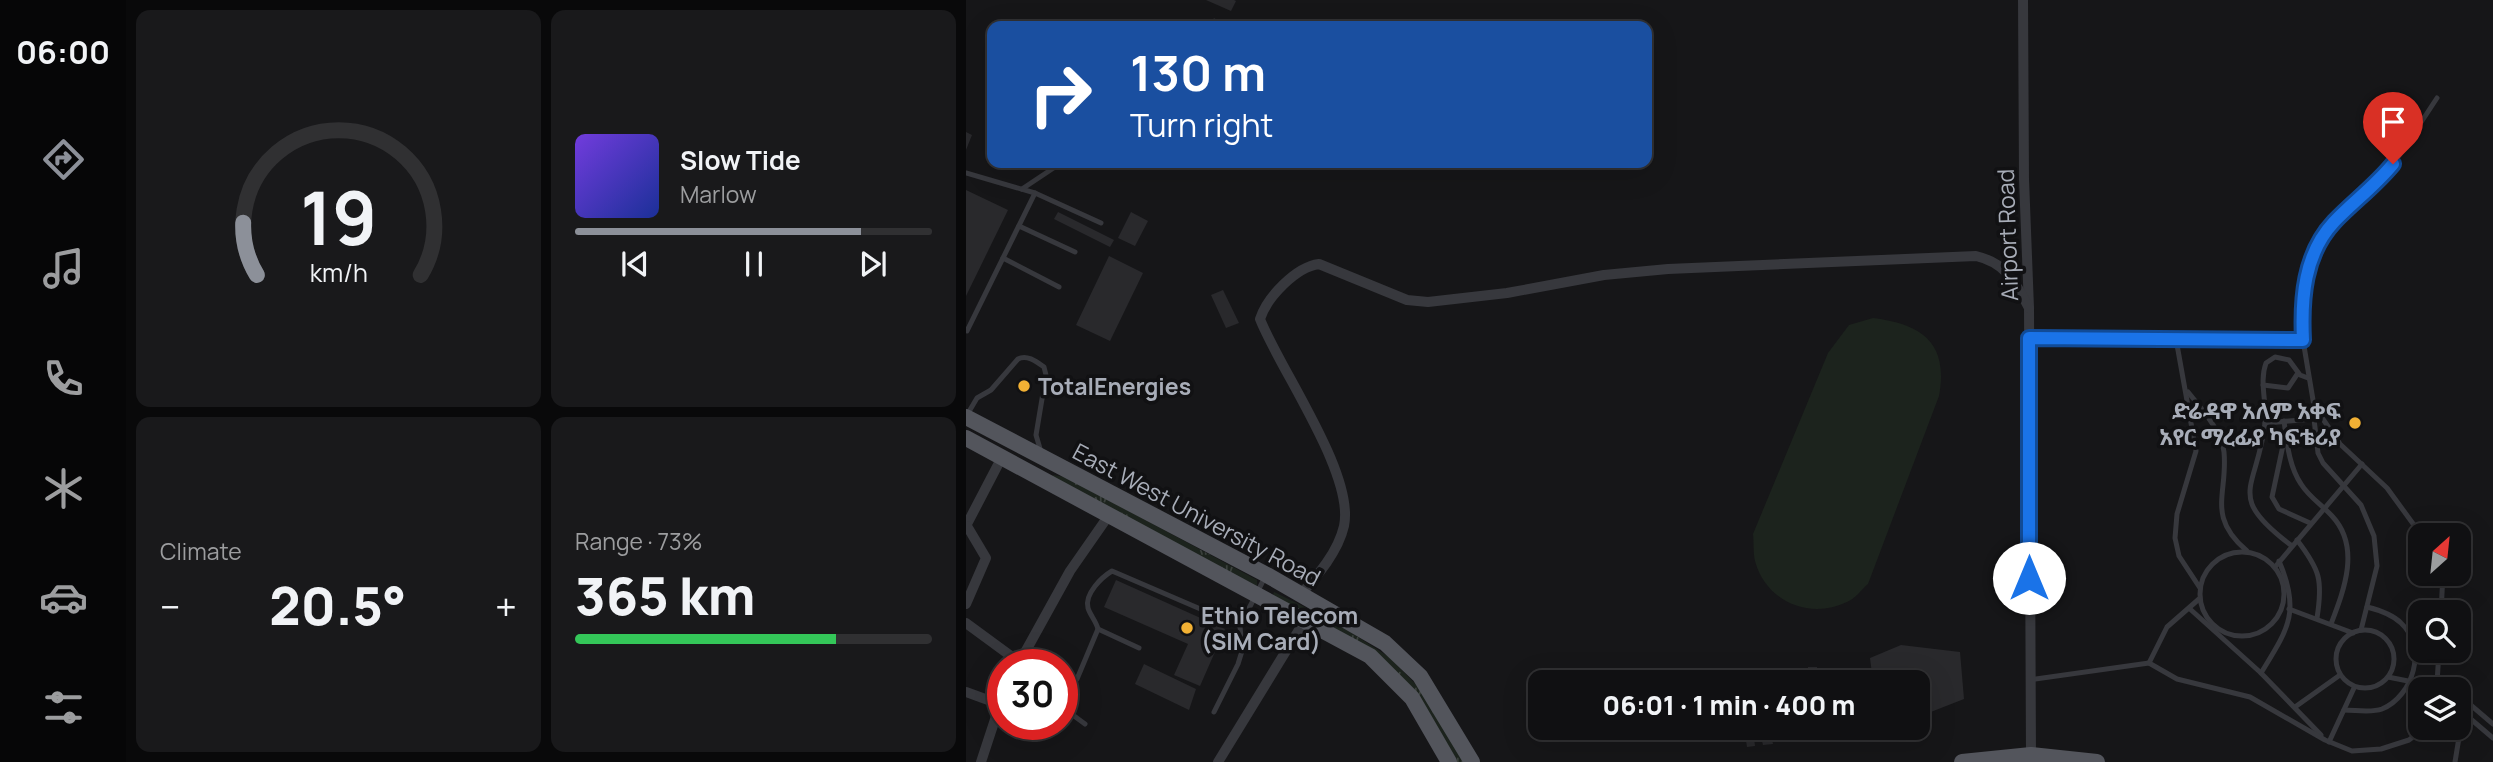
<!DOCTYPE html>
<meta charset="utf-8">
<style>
body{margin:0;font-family:Manrope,"Noto Sans Ethiopic",sans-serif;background:#19191b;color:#f1f3f6;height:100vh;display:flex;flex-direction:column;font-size:26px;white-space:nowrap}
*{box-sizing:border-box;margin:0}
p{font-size:23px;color:#9c9d9f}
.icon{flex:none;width:38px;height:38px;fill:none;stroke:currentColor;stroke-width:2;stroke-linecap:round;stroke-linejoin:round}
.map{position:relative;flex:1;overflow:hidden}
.panel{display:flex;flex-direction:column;gap:10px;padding:10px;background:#09090a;width:840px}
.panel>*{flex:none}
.guide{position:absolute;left:21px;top:21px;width:665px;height:147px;border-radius:14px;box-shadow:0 7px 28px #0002,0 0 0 2px #303032;background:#1a4fa0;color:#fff;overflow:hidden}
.needle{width:46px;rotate:27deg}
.fabs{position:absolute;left:1442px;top:523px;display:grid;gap:14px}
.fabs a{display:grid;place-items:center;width:63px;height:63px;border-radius:14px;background:#101012;box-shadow:0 7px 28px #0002,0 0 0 2px #303032;font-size:35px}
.speed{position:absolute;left:21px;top:649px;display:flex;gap:14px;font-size:35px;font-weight:700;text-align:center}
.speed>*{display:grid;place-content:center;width:91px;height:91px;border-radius:50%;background:#101012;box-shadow:0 7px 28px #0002,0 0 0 2px #303032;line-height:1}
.speed .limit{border:10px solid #d22;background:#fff;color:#111}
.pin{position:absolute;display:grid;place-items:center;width:60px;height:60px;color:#fff;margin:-72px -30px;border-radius:50% 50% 50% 0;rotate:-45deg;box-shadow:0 0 7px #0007}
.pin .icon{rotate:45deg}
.me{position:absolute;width:77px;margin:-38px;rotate:0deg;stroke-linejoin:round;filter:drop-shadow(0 0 5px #0008)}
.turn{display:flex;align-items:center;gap:24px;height:147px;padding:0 28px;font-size:32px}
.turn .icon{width:91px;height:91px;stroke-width:2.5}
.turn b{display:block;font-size:49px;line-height:60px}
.big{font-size:52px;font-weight:800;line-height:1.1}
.panel .widget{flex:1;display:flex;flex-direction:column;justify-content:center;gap:10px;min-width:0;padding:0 24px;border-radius:14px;background:#19191b}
.panel .dial{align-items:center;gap:0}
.dial svg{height:182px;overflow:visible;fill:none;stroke:#303032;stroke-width:7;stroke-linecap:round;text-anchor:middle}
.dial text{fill:#f1f3f6;stroke:none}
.song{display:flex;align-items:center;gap:21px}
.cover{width:84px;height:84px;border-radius:10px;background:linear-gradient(135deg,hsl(260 70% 55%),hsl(230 70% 35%))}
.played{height:7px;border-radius:4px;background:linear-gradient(90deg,#8c9099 80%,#303032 80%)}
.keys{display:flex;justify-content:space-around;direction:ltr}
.heat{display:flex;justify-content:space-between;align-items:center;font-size:38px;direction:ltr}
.charge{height:10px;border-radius:5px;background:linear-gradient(90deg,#34c759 73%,#303032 0)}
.panel .tiles{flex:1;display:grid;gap:10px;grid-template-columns:repeat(2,1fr)}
.trip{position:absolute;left:562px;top:670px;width:402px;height:70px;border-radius:14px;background:#101012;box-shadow:0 7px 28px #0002,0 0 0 2px #303032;font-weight:800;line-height:70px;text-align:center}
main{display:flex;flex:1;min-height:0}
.tabs{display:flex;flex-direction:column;width:126px;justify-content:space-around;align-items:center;background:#060607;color:#9c9d9f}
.tabs .icon{width:49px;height:49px}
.tabs .on{color:#8c9099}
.tabs b{font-size:32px;color:#f1f3f6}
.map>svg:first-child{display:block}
.grass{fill:url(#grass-tufts)}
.park{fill:#1c231d}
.building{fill:#29292c}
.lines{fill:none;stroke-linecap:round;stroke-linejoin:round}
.service{stroke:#37383d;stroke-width:5}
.minor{stroke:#37383d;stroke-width:10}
.primary{stroke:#53555c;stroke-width:16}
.route-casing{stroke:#114b97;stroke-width:18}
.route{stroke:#1a73e8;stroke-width:12}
.poi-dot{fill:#f2b134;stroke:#111113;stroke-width:2.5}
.labels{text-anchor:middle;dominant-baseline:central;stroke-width:7;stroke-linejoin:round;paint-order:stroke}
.street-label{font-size:23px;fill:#a8adb8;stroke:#111113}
.poi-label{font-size:23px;font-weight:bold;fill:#a8adb8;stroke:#111113;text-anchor:start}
</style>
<main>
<nav class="tabs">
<b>06:00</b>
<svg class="icon on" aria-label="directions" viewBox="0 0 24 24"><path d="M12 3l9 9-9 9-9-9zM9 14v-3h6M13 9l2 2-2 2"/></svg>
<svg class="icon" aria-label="music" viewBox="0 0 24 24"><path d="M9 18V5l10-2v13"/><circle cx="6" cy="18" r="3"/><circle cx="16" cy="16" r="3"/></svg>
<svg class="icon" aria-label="phone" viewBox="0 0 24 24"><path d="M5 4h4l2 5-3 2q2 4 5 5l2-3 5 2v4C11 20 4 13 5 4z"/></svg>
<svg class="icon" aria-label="climate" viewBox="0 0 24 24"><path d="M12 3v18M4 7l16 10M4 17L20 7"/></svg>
<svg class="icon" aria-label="car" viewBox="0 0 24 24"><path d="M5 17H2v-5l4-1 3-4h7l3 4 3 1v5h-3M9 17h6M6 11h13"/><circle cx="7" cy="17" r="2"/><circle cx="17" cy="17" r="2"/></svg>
<svg class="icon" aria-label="filters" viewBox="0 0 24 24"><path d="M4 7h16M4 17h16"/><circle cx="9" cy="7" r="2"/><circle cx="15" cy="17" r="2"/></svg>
</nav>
<section class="panel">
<div class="tiles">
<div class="widget dial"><svg viewBox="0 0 100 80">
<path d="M14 69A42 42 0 1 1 86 69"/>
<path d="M14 69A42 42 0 0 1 8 46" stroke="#8c9099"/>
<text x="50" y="56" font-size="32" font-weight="700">19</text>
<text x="50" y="72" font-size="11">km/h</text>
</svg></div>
<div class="widget">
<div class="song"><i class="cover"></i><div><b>Slow Tide</b><p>Marlow</p></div></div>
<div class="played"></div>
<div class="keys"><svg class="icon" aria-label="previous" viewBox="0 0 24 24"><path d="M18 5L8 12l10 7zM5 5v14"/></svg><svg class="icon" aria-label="pause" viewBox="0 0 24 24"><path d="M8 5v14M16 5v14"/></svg><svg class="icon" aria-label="next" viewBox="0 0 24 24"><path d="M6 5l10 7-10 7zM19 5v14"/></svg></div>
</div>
<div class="widget"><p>Climate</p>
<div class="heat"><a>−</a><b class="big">20.5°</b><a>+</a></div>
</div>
<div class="widget"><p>Range · 73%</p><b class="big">365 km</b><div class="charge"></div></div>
</div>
</section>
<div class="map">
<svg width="1527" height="762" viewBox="0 0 1527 762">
<defs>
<pattern id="grass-tufts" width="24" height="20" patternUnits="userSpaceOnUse" patternTransform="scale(1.75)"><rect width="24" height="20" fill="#1c231d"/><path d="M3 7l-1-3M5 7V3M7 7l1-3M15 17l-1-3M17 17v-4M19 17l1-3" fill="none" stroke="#3a403c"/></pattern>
</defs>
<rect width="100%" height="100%" fill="#161618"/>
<!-- grass -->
<g class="grass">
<path d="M87,475l12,2 192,103v6l-206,-107z"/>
<path d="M308,592l59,29 56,36 34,35 41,70h-9l-47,-77 -135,-90z"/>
</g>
<!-- park -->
<path class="park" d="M907,318c48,6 76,24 66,78l-71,188c-7,6 -13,15 -21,18 -37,18 -81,0 -92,-41 -2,-8 -1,-19 -2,-27l75,-181 21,-28z"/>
<!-- building -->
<g class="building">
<path d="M240,0h28l2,1 -5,10z"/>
<path d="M248,18l9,6 -1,2h-13z"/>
<path d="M0,132l6,3 -6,15z"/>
<path d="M0,190l42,20 -42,86z"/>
<path d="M92,212l56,28 -4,7 -56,-28z"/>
<path d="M165,212l17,9 -13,25 -17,-8z"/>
<path d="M143,256l34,17 -33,68 -34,-16z"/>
<path d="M257,290l16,33 -13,5 -15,-33z"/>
<path d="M150,580l109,49 -25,57 -26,-11 14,-31 -84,-37z"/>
<path d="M935,645l59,7 4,47 -46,18v-35h-45l-3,-24z"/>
<path d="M178,664l52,25 -7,21 -54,-26z"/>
<path d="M842,667h9l2,15h-82l-1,-8 8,-1 1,6 10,-1v-4l17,2v-5h9v5l9,-2v-5l18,2z"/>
<path d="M778,728h63l2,10 -10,2 -1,-9 -9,2 2,8h-9l-1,-8 -10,2 2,9 -10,1 -2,-8 -7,1 1,8 -8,1z"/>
<path d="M850,728h10l1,7 -10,1z"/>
</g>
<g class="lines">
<!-- service -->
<g class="service">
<path d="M0,173l69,20 66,30"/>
<path d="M56,189l39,-26"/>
<path d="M53,226l56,26"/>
<path d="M37,258l56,29"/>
<path d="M1,331l68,-138"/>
<path d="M1063,339l274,1"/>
<path d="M1210,339l20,112 -19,63 -2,24 4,18 21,32"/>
<path d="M1297,385l25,3 10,-15"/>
<path d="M1222,392c12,15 34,39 36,60 4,42 -18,64 23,99"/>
<path d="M1,415l10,-17 14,-8 27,-31c9,-5 19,3 26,8l2,8 -10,60 5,17"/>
<path d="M1348,419l4,34 5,10 38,42 13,31 3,30 -16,64"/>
<path d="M1318,421c3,22 5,45 17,63 8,13 21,21 31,32 29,31 12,74 -1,108"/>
<path d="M1299,423l49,-4"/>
<path d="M1319,436l-13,61 7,12 31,14"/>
<path d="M1456,536l-35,-48 -47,-44 -26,-38 -11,-66 -2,-36 5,-29 19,-42 68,-68 44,-67"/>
<path d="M1331,540c23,30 26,40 20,78"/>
<path d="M1326,546c-68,-51 -35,-55 -27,-123 2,-21 -6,-41 1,-60l9,-6 14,3 11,15 8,3"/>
<circle cx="1276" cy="594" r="42"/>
<path d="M1309,567l87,-103"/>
<path d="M1224,609l71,64 60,62"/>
<path d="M1323,609l64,24"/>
<path d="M1475,612l2,-38"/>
<path d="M132,629l41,19"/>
<circle cx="1399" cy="659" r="29"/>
<path d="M1473,651l-2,32 4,7"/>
<path d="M1183,663l18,-36 32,-28"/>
<path d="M1295,673c27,-44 40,-61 18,-112"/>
<path d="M1422,677l50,10"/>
<path d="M111,679l21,-50c-2,-8 -8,-14 -10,-21 -4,-14 14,-31 24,-37l128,55"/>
<path d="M1063,680l120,-17 28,16 73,18 75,43 27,11 29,-2 28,-9 15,-12"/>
<path d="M1493,695l34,29"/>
<path d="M96,707l23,17"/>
<path d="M1329,707l45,-32"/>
<path d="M1493,709l34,29"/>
<path d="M1378,710c12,0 27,3 38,-1 31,-13 46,-61 19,-86 -9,-9 -22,-13 -34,-16"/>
<path d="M248,712l24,-48 4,-13 -2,-25 25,-49"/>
<path d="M1363,742l25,-54"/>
<path d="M1489,762l8,-49"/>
</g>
<!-- minor -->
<g class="minor">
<path d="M1057,0l1,179 5,129 2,450"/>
<path d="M0,526l36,-69"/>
<path d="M335,594c17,-19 37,-42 43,-68 11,-52 -64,-156 -84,-207 7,-22 36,-52 59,-55l88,36 21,2 79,-9 97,-18 64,-6 308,-13c30,7 39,26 53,52"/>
<path d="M0,604l20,-46 -19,-32"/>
<path d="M0,623l53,39"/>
<path d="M52,665l52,-94 39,-56"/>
<path d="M0,692l33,12"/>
<path d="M15,762l22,-67"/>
<path d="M252,762l87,-142"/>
</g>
<!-- primary -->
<g class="primary">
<path d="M0,417l301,158 118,68 35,33 52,86"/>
<path d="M0,438l404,218 42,42 37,64"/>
<path d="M996,762l69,-7 66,7"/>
</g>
</g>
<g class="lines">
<!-- route casing -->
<g class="route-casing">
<path id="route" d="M1063,578v-240l274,2c-2,-41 1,-86 31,-118 19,-20 41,-36 59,-58"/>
</g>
<!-- route -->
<use href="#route" class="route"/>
</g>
<!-- markers -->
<g class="poi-dot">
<circle cx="58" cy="386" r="7"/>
<circle cx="1389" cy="423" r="7"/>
<circle cx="221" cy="628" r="7"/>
</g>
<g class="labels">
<!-- street labels -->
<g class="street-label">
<text transform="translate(1041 235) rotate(-92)">Airport Road</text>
<text transform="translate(231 514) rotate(28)">East West University Road</text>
</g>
<!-- poi labels -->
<g class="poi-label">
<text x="72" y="386">TotalEnergies</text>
<text x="1375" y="410" text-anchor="end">ድሬዳዋ አለም አቀፍ<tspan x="1375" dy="26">አየር ማረፊያ ካፍቴሪያ</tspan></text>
<text x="235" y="615">Ethio Telecom<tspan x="235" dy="26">(SIM Card)</tspan></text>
</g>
</g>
</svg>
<div class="fabs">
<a><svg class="needle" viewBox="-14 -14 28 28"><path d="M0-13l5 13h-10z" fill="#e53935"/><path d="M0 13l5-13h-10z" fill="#9c9d9f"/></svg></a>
<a><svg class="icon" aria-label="search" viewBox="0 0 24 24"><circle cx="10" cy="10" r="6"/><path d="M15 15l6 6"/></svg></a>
<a><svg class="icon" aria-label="layers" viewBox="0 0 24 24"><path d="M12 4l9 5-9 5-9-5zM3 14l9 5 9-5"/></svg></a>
</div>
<div class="speed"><div class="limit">30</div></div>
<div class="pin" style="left:1427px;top:164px;background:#d93025"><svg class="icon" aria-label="arrive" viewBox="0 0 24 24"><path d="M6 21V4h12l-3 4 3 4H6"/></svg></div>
<svg class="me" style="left:1063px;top:578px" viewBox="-20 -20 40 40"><circle r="19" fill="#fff"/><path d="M0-13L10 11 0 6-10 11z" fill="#1a73e8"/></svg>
<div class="trip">06:01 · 1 min · 400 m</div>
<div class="guide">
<div class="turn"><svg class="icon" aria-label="right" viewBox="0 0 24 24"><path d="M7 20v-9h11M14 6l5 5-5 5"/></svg><div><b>130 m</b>Turn right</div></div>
</div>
</div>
</main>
